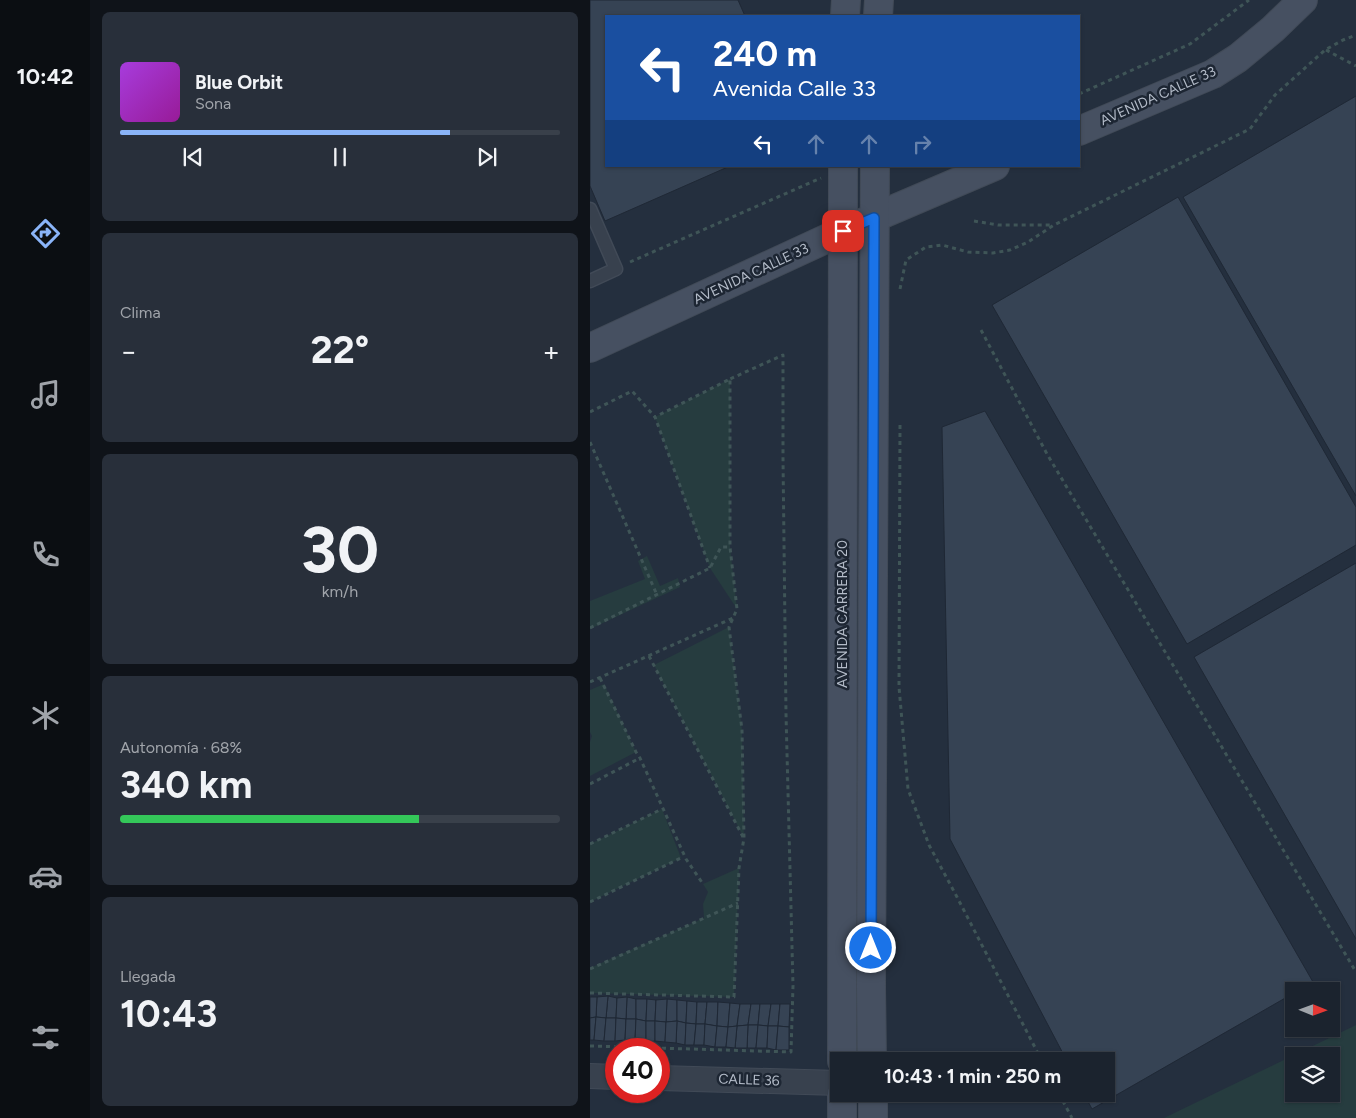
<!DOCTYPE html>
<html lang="es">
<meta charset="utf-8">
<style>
body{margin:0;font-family:Figtree,sans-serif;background:#282f3a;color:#f1f3f6;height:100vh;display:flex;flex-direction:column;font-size:19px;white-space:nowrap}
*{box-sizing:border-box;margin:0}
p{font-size:16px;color:#a0a4aa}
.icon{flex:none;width:28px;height:28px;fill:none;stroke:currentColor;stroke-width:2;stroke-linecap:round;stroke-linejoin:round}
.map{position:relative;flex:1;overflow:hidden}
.details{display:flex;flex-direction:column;gap:12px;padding:12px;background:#0f1319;width:500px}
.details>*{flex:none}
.banner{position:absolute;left:15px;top:15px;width:475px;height:152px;border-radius:0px;box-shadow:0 1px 4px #0004,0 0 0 1px #39404a;background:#1a4fa0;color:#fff;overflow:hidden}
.needle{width:32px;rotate:91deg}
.tools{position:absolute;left:695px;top:982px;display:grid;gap:10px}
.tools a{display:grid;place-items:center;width:55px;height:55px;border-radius:0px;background:#1b232e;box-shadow:0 1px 4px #0004,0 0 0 1px #39404a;font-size:25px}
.speed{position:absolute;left:15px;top:1038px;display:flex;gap:10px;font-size:25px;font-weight:700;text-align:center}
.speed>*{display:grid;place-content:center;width:65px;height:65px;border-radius:50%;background:#1b232e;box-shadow:0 1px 4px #0004,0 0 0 1px #39404a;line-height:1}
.speed .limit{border:8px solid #d22;background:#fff;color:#111}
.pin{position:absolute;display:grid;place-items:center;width:42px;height:42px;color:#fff;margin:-21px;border-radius:10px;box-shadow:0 2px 8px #0006}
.me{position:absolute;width:55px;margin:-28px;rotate:0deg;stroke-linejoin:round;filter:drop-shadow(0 0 4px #0008)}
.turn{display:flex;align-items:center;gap:18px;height:105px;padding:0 25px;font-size:22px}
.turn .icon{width:65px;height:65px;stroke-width:2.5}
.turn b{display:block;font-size:35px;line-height:42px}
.lanes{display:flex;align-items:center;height:48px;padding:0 25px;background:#0003;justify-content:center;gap:25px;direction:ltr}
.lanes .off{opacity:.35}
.big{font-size:38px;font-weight:700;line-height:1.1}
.details .card{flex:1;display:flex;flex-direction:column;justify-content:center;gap:8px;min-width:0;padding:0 18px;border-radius:8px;background:#282f3a}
.details .dial{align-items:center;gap:0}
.dial b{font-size:65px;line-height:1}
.song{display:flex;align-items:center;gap:15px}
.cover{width:60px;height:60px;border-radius:8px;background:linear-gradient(135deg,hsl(280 70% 55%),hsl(300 70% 35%))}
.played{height:5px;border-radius:2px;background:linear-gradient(90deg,#8ab4f8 75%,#39404a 75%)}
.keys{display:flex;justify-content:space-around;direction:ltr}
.heat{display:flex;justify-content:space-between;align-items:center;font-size:28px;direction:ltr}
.charge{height:8px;border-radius:4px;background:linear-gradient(90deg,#34c759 68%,#39404a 0)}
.trip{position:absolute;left:240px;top:1052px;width:285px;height:50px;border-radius:0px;background:#1b232e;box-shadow:0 1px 4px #0004,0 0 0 1px #39404a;font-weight:700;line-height:50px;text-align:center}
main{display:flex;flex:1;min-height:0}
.tabs{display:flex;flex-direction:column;width:90px;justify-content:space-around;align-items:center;background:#0b0e12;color:#a0a4aa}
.tabs .icon{width:35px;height:35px}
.tabs .selected{color:#8ab4f8}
.tabs b{font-size:22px;color:#f1f3f6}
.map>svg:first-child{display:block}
.green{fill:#263c3f;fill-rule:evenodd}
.building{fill:#364354;stroke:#1f2835}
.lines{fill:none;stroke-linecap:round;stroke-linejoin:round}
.lane-casing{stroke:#414a57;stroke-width:15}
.street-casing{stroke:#414a57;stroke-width:26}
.secondary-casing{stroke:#414a57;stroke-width:30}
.path{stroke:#3f5557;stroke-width:3;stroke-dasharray:4 4;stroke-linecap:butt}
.lane{stroke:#38414e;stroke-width:12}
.street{stroke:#38414e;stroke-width:24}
.secondary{stroke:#465061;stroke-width:28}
.route-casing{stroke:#114b97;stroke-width:12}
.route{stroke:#1a73e8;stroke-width:9}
.labels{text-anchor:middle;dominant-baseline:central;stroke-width:5;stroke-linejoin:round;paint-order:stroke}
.street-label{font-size:14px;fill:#b4bcc9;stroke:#1d2633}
</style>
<main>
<nav class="tabs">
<b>10:42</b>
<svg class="icon selected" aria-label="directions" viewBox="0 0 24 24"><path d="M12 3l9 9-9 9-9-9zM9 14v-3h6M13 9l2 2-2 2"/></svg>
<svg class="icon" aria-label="music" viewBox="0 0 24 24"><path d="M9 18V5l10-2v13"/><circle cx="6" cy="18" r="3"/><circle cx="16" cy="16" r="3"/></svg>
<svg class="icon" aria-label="phone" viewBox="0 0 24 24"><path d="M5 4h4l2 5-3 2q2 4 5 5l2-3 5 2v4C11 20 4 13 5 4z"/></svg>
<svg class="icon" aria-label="climate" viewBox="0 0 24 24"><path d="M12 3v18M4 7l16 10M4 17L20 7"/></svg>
<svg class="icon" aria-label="car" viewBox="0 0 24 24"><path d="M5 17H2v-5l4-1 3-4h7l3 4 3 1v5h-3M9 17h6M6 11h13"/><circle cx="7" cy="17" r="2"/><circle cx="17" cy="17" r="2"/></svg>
<svg class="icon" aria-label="filters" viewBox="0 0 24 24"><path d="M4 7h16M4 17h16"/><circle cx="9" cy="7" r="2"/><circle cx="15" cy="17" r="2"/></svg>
</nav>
<section class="details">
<div class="card">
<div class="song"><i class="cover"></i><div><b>Blue Orbit</b><p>Sona</p></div></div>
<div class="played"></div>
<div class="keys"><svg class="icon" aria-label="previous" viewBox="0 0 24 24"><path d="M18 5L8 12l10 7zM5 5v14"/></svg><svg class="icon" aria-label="pause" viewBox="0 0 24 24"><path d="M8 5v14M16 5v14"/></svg><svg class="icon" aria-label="next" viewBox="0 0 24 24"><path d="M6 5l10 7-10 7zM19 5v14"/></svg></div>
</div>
<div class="card"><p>Clima</p>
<div class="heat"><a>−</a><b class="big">22°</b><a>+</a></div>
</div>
<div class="card dial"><b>30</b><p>km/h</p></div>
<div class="card"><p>Autonomía · 68%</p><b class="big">340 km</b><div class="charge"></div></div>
<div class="card"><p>Llegada</p><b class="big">10:43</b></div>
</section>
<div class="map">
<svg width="766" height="1118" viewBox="0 0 766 1118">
<rect width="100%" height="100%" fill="#242f3e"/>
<!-- green -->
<g class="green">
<path d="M140,379v168l7,62 -27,-41 -55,-151z"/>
<path d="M57,556l13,30 18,-8 2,9 -90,42v-28l55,-22 -7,-18z"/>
<path d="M139,627l13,103 2,108 -90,-173z"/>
<path d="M14,684l32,68 -46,24v-34l2,-6 -2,-4v-42z"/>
<path d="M72,809l19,49 -91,44v-58z"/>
<path d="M149,868l-5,129 -144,-4v-25l114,-50 -1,-14 5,-12 -5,-8z"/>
<path d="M766,1025v93h-192zM741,1056v38h-37v-38z"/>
</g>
<!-- building -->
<g class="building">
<path d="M0,0h148l7,16h-139v150h124l-125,55 -15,-35z"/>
<path d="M766,96v400l-173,-299z"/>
<path d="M588,197l178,310v38l-169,99 -195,-339z"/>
<path d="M395,411l328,571 -17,9h-2v2l-202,116 -8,-15h22v-33h-39l-117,-222 -8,-412z"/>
<path d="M766,563v376l-162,-282z"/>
<path d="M18,996l9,2 -1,20h-10z"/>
<path d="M18,996l-2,22 -10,-1 1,-20z"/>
<path d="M0,997h7l-1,20 -6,1z"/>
<path d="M37,997l9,2v20h-10z"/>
<path d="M37,997l-1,22 -10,-1 1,-20z"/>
<path d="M46,999h11l-1,22 -10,-2z"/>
<path d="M57,999l9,1 -1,21h-9z"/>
<path d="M77,999l10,1v21l-11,1z"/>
<path d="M77,999l-1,23 -11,-1 1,-21z"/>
<path d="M87,1000l10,1 -1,22 -9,-2z"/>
<path d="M97,1001l10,1 -1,22 -10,-1z"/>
<path d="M107,1002h10l-2,22h-9z"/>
<path d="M117,1002h11l-1,24 -12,-2z"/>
<path d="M128,1002l12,1 -2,24 -11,-1z"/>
<path d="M140,1003l10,1 -3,22 -9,1z"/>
<path d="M150,1004h11l-3,21 -11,1z"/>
<path d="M161,1004h9l-2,21h-10z"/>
<path d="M170,1004h11l-3,22 -10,-1z"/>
<path d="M181,1004h9l-2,22h-10z"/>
<path d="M190,1004h10l-1,23 -11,-1z"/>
<path d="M6,1017l-2,23h-4v-22z"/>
<path d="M6,1017l10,1 -2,23 -10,-1z"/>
<path d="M16,1018h10l-1,23h-11z"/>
<path d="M26,1018l10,1 -1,21 -10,1z"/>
<path d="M36,1019h10l-1,21h-10z"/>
<path d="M46,1019l10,2v21l-11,-2z"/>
<path d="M56,1021h9v20l-9,1z"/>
<path d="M65,1021l11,1 -1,20 -10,-1z"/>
<path d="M87,1021l9,2 -1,22 -9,-2z"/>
<path d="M87,1021l-1,22 -11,-1 1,-20z"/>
<path d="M96,1023l10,1 -2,21h-9z"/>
<path d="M106,1024h9l-1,21h-10z"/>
<path d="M115,1024l12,2 -2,21 -11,-2z"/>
<path d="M158,1025h10l-2,23h-9z"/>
<path d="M158,1025l-1,23h-12l2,-22z"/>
<path d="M168,1025l10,1 -1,22h-11z"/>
<path d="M127,1026l11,1 -2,20h-11z"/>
<path d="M147,1026l-2,22 -9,-1 2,-20z"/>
<path d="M178,1026h10l-2,24 -9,-2z"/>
<path d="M188,1026l11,1v23h-13z"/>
</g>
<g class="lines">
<!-- lane casing -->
<g class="lane-casing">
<path id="lane" d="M0,209l26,60 -26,12"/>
</g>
<!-- street casing -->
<g class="street-casing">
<g id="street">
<path d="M0,1076l26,1"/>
<path d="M69,1078l180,5"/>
</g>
</g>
<!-- secondary casing -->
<g class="secondary-casing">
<g id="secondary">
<path d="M255,16l1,-16"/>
<path d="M288,16l1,-16"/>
<path d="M489,131l134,-57 25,-16 35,-29 30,-29"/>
<path d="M0,348l253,-117 152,-65"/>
<path d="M252,1061l1,-895"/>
<path d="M282,1061l-1,-74 4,-821"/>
<path d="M252,1094v24"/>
<path d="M283,1094v24"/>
</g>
</g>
<!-- path -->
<g class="path">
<path d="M736,50l30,16"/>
<path d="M489,94l111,-50 59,-44"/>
<path d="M384,221l24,4h55"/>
<path d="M40,262l191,-84"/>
<path d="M310,289l6,-29 20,-13 16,-2 26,7 25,1 17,-3 18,-8 26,-17 196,-96 25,-34 50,-45 18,-10 13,-5"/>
<path d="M391,330l66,124 309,518"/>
<path d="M0,412l42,-21 23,26"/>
<path d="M310,425l-1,262 9,102 21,56 28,52 85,164"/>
<path d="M0,442l67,153"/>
<path d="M0,628l120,-60 11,-21h9"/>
<path d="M59,656l94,181"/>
<path d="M10,678l36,74 4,6 46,101 17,25"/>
<path d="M0,682l143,-64"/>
<path d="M0,784l50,-26"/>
<path d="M0,844l72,-35"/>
<path d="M0,902l91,-44"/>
<path d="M0,969l148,-66"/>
<path d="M0,993l144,4 5,-129 5,-30 -2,-108 -13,-103 8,-18 -7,-62v-168l-75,38 55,151"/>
<path d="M0,1046l201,6 2,-66 -7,-272 -3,-256v-103l-53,24"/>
<path d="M469,1094l13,24"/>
</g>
<!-- lane -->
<use href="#lane" class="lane"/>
<!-- street -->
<use href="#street" class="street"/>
<!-- secondary -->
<use href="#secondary" class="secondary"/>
</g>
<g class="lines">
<!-- route casing -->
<g class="route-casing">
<path id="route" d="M253,231l31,-13 -3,730"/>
</g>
<!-- route -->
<use href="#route" class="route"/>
</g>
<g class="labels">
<!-- street labels -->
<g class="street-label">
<text transform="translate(568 96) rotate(-24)">AVENIDA CALLE 33</text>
<text transform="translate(161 274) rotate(-25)">AVENIDA CALLE 33</text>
<text transform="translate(252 614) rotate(-90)">AVENIDA CARRERA 20</text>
<text transform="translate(159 1080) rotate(2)">CALLE 36</text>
</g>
</g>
</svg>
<div class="tools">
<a><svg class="needle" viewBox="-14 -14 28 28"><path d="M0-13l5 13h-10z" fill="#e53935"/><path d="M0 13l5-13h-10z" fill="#a0a4aa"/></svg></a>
<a><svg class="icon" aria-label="layers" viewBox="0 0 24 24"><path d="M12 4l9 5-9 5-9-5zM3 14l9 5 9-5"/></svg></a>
</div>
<div class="speed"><div class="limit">40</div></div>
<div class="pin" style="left:253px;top:231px;background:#d93025"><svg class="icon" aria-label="arrive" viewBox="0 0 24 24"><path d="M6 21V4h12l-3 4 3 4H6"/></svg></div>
<svg class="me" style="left:281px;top:948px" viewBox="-20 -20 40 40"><circle r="17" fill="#1a73e8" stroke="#fff" stroke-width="3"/><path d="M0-11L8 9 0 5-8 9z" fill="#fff"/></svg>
<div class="trip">10:43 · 1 min · 250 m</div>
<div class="banner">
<div class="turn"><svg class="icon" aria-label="left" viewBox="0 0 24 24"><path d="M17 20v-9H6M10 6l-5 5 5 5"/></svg><div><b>240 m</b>Avenida Calle 33</div></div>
<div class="lanes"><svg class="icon" aria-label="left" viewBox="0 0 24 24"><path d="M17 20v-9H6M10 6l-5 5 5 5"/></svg><svg class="icon off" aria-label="ahead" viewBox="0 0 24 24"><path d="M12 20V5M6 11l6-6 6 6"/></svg><svg class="icon off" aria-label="ahead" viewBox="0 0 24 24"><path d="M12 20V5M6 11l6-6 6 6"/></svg><svg class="icon off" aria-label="right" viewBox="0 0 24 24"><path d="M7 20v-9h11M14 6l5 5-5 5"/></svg></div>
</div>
</div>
</main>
